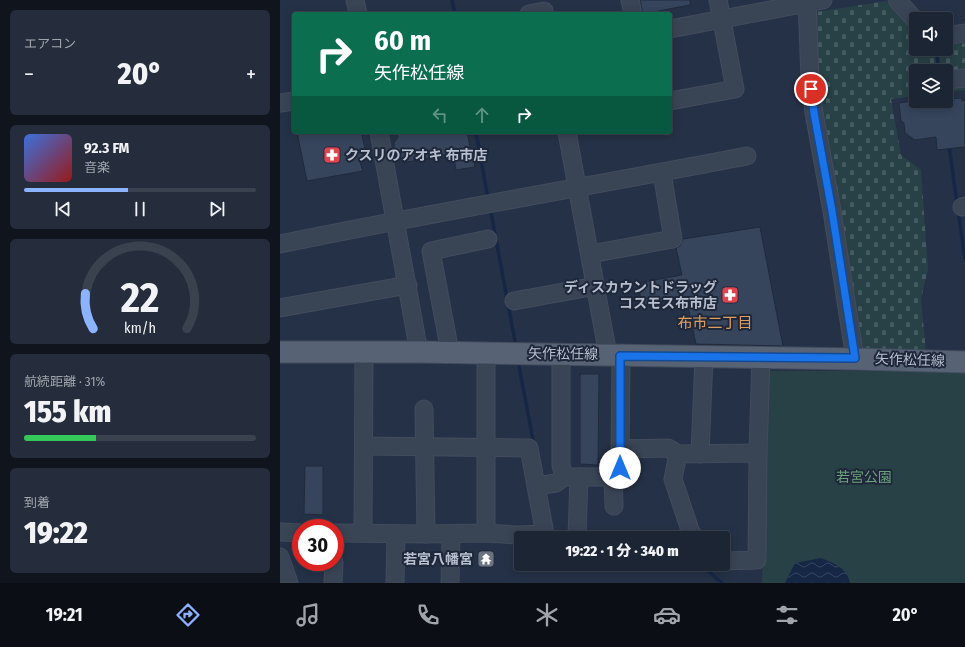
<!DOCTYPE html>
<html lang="ja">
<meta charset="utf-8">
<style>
body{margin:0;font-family:"Fira Sans Condensed","Noto Sans JP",sans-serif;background:#252d3c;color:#f1f3f6;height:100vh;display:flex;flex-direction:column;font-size:15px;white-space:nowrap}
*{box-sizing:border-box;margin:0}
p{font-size:13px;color:#a0a5ac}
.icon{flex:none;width:22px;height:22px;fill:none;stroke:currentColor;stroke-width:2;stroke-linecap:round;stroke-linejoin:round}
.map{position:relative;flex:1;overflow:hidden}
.drawer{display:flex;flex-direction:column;gap:10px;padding:10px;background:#0f141d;width:280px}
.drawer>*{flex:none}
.banner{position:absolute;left:12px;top:12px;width:380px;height:122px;border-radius:4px;box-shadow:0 2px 10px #0003,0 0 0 1px #3a424f;background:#0b6e4f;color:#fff;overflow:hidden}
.fabs{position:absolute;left:629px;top:12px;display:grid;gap:8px}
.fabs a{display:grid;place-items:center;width:44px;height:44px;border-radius:4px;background:#1c2534;box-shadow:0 2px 10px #0003,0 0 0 1px #3a424f;font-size:20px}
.speed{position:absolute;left:12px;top:519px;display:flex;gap:8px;font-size:20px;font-weight:700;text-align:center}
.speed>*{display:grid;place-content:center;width:52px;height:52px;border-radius:50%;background:#1c2534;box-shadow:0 2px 10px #0003,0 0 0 1px #3a424f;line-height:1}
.speed .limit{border:6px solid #d22;background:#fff;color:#111}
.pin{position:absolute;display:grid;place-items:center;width:34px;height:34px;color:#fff;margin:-17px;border:2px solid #fff;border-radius:50%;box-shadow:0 1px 4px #0007}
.me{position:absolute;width:44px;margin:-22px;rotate:0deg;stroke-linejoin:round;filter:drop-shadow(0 0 3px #0008)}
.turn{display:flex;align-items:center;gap:14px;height:84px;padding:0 16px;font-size:18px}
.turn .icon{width:52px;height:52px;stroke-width:2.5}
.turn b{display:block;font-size:28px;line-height:34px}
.lanes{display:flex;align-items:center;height:38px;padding:0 16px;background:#0003;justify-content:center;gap:20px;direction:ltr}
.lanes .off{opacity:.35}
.big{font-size:30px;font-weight:800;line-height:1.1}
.drawer .card{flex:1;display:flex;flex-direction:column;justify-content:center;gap:6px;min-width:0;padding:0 14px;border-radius:6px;background:#252d3c}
.drawer .dial{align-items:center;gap:0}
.dial svg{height:104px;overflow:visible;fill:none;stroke:#3a424f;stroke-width:7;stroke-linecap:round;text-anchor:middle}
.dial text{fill:#f1f3f6;stroke:none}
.song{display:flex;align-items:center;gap:12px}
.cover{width:48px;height:48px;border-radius:6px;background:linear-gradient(135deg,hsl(220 70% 55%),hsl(0 70% 35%))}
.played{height:4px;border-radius:2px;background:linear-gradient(90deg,#8bb3ff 45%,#3a424f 45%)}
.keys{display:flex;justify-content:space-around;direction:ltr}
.heat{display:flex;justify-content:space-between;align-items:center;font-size:22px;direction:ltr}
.charge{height:6px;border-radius:3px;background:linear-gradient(90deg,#34c759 31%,#3a424f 0)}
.trip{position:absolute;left:234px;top:531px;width:216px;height:40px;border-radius:4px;background:#1c2534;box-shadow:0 2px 10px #0003,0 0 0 1px #3a424f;font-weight:800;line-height:40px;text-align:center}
.tabs{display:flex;height:64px;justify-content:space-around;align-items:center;background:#0b0f15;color:#a0a5ac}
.tabs .icon{width:28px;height:28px}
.tabs .active{color:#8bb3ff}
.tabs b{font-size:18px;color:#f1f3f6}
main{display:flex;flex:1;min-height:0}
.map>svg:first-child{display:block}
.green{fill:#274146}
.cemetery{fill:url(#cemetery-stones)}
.water{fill:url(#water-waves)}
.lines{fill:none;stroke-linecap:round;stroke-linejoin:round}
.stream{stroke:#162746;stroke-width:3.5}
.building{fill:#36455c;stroke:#202a3c}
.minor-casing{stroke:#434c5e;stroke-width:19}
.major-casing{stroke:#434c5e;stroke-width:23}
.minor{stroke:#394455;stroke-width:17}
.major{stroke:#576375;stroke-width:21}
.route-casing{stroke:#114b97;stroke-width:10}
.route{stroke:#1a73e8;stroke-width:7}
.labels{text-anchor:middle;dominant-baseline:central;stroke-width:4;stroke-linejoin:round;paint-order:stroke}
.poi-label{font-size:14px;font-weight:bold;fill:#b7bfce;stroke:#1e283a;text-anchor:end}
.street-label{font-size:14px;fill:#b7bfce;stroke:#1e283a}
.park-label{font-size:14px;fill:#6ca17a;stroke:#1e283a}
.neighbourhood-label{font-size:15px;fill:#e09d60;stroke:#1e283a}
</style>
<main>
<section class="drawer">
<div class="card"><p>エアコン</p>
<div class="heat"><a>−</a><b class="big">20°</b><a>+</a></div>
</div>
<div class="card">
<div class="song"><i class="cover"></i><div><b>92.3 FM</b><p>音楽</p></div></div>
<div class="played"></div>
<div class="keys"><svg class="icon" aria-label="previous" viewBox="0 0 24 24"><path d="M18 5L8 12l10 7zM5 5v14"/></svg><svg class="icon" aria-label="pause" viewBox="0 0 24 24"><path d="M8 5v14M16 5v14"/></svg><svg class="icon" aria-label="next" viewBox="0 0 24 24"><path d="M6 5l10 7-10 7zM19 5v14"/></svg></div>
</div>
<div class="card dial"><svg viewBox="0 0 100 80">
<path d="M14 69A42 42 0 1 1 86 69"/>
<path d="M14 69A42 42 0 0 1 8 42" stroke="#8bb3ff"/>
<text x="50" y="56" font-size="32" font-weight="700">22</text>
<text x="50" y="72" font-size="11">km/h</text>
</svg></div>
<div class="card"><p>航続距離 · 31%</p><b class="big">155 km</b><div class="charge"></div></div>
<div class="card"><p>到着</p><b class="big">19:22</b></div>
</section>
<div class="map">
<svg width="685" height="583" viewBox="0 0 685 583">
<defs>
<pattern id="cemetery-stones" width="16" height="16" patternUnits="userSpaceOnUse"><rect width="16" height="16" fill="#274146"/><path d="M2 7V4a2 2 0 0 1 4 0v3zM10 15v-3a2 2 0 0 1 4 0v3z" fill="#445b60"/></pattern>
<pattern id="water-waves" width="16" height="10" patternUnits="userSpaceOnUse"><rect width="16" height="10" fill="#162746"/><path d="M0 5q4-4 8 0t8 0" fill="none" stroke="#364560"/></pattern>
</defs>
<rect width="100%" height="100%" fill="#253146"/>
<!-- green -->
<path class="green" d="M486,371h199v212h-203z"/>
<!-- cemetery -->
<path class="cemetery" d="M606,1l30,33v15h30v-3l19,-3v47l-19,2v-21h-30v25l-25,3 10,56 20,15 7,99 -7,30 5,53 -66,-1 -45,-286 1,-53z"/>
<!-- water -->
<path class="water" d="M541,558c13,5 26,10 29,25h-65l10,-20z"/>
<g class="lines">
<!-- stream -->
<g class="stream">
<path d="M172,0l3,14"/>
<path d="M656,49l3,22"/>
<path d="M196,132l12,67"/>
<path d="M669,145l8,59"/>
<path d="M210,207l26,140"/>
<path d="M678,210l7,49"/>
<path d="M238,361l16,84"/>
<path d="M420,564l22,19"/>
</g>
</g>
<!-- building -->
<g class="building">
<path d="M360,0h50v5l-47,9z"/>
<path d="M682,98v3l3,-1v47l-28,3 -1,-13 -21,3 -10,-7 -1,-10 -3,-2 -2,-18 15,-2h36v-2z"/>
<path d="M17,132h64l4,16 -3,1 2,12 -4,1 3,9 -56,10z"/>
<path d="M117,132h70l4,19h1l3,16 -19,3 -3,-17 -50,10 -1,-4 -7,-6 -1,-5v-5l4,-6z"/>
<path d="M480,227l23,119 -87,-2 -10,-47 -44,8 -4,-22 44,-8 -6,-27 4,-2 3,-7z"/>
<path d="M300,374h19l-1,91 -18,-1z"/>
<path d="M25,466h18v49l-19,-1z"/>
</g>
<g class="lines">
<!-- minor casing -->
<g class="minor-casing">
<g id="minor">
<path d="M75,0l3,14"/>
<path d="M350,0l3,14"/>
<path d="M527,0l3,78 4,35 18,98 23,148"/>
<path d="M617,0l19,21"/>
<path d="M249,14l15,-3"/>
<path d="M390,29l153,-29"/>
<path d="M666,36l19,-3"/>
<path d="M667,80l18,-2"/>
<path d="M390,101l65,-12 -17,-89"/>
<path d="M0,103l14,-2"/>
<path d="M99,132l40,220"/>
<path d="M287,132l41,223"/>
<path d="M682,207l3,-1"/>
<path d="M0,244c155,-32 311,-58 467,-88"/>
<path d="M310,254l83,-15 -11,-66"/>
<path d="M234,301l82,-15"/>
<path d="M0,308l128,-23"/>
<path d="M170,352l-19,-101 57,-12"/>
<path d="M206,353v180"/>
<path d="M281,354v111l3,12h49l7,-9 1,-113"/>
<path d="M144,409l2,125"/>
<path d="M340,449l48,-1 10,6"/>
<path d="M420,454l4,-98"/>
<path d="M333,477l1,29"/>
<path d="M256,486l20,-3 8,-6"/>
<path d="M0,532l21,1"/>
<path d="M55,533l91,1 60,-1 30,2 29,-1 -16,-86 -165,-2"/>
<path d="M83,533l1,-181"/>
<path d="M297,537l2,-60"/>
<path d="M416,538l-5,-5 -18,-54 5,-25 80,-1"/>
<path d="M0,557l9,26"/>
<path d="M443,561l34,-1 1,-107 3,-96"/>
<path d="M53,583l1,-21"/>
<path d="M115,583l1,-49"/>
<path d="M170,583l1,-49"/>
</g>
</g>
<!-- major casing -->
<g class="major-casing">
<path id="major" d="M0,352h139l436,7 110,3"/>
</g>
<!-- minor -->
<use href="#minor" class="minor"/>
<!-- major -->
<use href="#major" class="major"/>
</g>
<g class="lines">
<!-- route casing -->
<g class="route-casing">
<path id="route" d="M340,468v-112l235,2 -23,-147 -18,-98 -3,-24"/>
</g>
<!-- route -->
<use href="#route" class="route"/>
</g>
<!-- icons -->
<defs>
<g id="pharmacy-square" transform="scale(0.9)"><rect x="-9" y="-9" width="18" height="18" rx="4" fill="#e0444e" stroke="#1e283a"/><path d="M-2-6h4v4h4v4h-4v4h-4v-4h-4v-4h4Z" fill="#fff"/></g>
<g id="temple-square" transform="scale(0.9)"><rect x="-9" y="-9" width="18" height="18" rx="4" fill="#6b7280" stroke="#1e283a"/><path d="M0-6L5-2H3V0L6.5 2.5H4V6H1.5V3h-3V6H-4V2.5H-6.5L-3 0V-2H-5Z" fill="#fff"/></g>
</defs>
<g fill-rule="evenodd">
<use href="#pharmacy-square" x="52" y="155"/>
<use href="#pharmacy-square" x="450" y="295"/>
<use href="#temple-square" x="206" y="559"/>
</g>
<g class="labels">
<!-- poi labels -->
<g class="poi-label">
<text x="65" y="155" text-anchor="start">クスリのアオキ 布市店</text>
<text x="437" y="287">ディスカウントドラッグ<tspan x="437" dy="16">コスモス布市店</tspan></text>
<text x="193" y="559">若宮八幡宮</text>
</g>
<!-- street labels -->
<g class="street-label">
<text transform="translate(283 354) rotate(1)">矢作松任線</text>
<text transform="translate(630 360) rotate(2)">矢作松任線</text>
</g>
<!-- park labels -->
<g class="park-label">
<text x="584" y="477">若宮公園</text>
</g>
<!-- neighbourhood labels -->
<g class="neighbourhood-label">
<text x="435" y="323">布市二丁目</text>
</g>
</g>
</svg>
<div class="fabs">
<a><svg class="icon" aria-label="sound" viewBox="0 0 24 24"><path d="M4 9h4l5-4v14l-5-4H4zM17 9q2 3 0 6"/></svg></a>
<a><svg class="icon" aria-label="layers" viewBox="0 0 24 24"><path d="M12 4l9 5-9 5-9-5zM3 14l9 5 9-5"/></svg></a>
</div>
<div class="speed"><div class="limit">30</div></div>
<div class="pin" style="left:531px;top:89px;background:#d93025"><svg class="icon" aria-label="arrive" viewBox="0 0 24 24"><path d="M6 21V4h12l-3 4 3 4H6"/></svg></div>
<svg class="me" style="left:340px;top:468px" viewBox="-20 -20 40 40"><circle r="19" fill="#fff"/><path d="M0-13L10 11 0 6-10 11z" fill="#1a73e8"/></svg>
<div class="trip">19:22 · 1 分 · 340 m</div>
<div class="banner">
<div class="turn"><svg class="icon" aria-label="right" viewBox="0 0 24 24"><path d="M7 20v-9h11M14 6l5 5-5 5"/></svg><div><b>60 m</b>矢作松任線</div></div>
<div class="lanes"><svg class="icon off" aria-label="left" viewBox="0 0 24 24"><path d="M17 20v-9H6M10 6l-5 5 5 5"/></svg><svg class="icon off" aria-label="ahead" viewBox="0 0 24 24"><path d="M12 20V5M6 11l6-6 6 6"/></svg><svg class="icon" aria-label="right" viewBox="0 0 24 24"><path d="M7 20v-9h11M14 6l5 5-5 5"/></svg></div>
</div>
</div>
</main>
<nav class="tabs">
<b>19:21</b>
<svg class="icon active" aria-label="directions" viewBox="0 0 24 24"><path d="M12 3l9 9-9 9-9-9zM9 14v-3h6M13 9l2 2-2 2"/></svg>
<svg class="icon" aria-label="music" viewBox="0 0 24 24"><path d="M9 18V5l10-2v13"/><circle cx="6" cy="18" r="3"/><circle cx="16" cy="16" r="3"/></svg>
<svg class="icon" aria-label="phone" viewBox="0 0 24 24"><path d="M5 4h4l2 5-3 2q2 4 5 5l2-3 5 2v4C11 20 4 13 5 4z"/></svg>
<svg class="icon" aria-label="climate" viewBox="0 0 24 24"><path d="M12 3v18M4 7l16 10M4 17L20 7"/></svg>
<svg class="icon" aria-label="car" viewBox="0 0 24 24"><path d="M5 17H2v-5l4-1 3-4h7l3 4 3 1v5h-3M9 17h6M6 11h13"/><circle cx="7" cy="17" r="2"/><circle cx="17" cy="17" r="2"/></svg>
<svg class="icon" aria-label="filters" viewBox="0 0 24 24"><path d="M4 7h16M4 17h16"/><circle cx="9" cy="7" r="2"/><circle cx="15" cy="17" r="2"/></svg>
<b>20°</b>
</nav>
